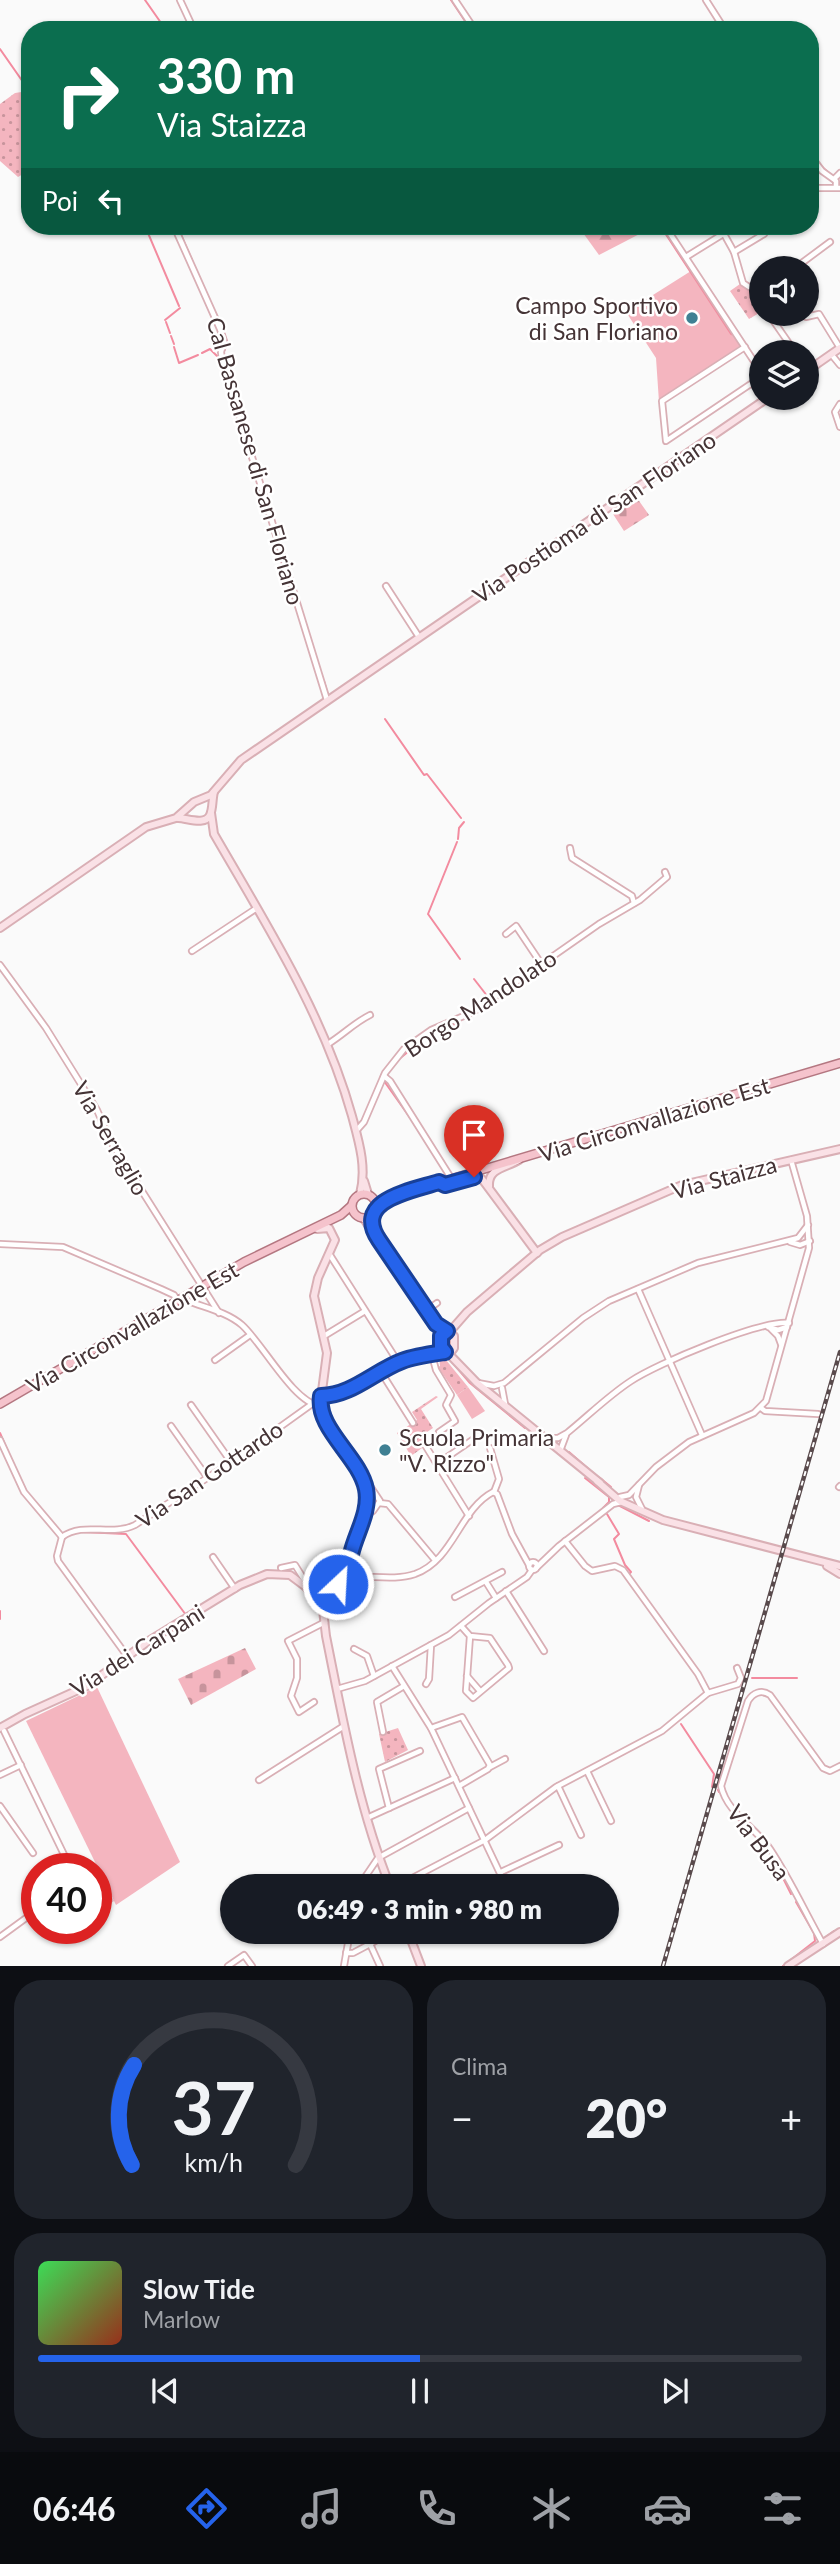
<!DOCTYPE html>
<html lang="it">
<meta charset="utf-8">
<style>
body{margin:0;font-family:Lato,sans-serif;background:#20242c;color:#f1f3f6;height:100vh;display:flex;flex-direction:column;font-size:26px;white-space:nowrap}
*{box-sizing:border-box;margin:0}
p{font-size:23px;color:#9ea1a6}
.icon{flex:none;width:38px;height:38px;fill:none;stroke:currentColor;stroke-width:2;stroke-linecap:round;stroke-linejoin:round}
.map{position:relative;height:1966px;overflow:hidden}
.details{display:flex;flex-direction:column;gap:14px;padding:14px;background:#0d0f14;flex:1}
.details>*{flex:none}
.banner{position:absolute;left:21px;top:21px;width:798px;height:214px;border-radius:28px;box-shadow:0 2px 5px #0004;background:#0b6e4f;color:#fff;overflow:hidden}
.tools{position:absolute;left:749px;top:256px;display:grid;gap:14px}
.tools a{display:grid;place-items:center;width:70px;height:70px;border-radius:50%;background:#171b24;box-shadow:0 2px 5px #0004;font-size:35px}
.speed{position:absolute;left:21px;top:1853px;display:flex;gap:14px;font-size:35px;font-weight:700;text-align:center}
.speed>*{display:grid;place-content:center;width:91px;height:91px;border-radius:50%;background:#171b24;box-shadow:0 2px 5px #0004;line-height:1}
.speed .limit{border:10px solid #d22;background:#fff;color:#111}
.pin{position:absolute;display:grid;place-items:center;width:60px;height:60px;color:#fff;margin:-72px -30px;border-radius:50% 50% 50% 0;rotate:-45deg;box-shadow:0 0 7px #0007}
.pin .icon{rotate:45deg}
.me{position:absolute;width:77px;margin:-38px;rotate:25deg;stroke-linejoin:round;filter:drop-shadow(0 0 5px #0008)}
.turn{display:flex;align-items:center;gap:24px;height:147px;padding:0 21px;font-size:32px}
.turn .icon{width:91px;height:91px;stroke-width:2.5}
.turn b{display:block;font-size:49px;line-height:60px}
.then{display:flex;align-items:center;height:66px;padding:0 21px;background:#0003;gap:14px;font-size:26px}
.big{font-size:52px;font-weight:800;line-height:1.1}
.details .widget{flex:1;display:flex;flex-direction:column;justify-content:center;gap:10px;min-width:0;padding:0 24px;border-radius:28px;background:#20242c}
.details .dial{align-items:center;gap:0}
.dial svg{height:182px;overflow:visible;fill:none;stroke:#363941;stroke-width:7;stroke-linecap:round;text-anchor:middle}
.dial text{fill:#f1f3f6;stroke:none}
.song{display:flex;align-items:center;gap:21px}
.cover{width:84px;height:84px;border-radius:10px;background:linear-gradient(135deg,hsl(130 70% 55%),hsl(10 70% 35%))}
.played{height:7px;border-radius:4px;background:linear-gradient(90deg,#2563eb 50%,#363941 50%)}
.keys{display:flex;justify-content:space-around;direction:ltr}
.heat{display:flex;justify-content:space-between;align-items:center;font-size:38px;direction:ltr}
.details .tiles{flex:1;display:grid;gap:14px;grid-template-columns:1fr 1fr}
.widget:last-child{grid-column:span 2}
.trip{position:absolute;left:220px;top:1874px;width:399px;height:70px;border-radius:35px;background:#171b24;box-shadow:0 2px 5px #0004;font-weight:800;line-height:70px;text-align:center}
.tab-bar{display:flex;height:112px;justify-content:space-around;align-items:center;background:#090b0e;color:#9ea1a6}
.tab-bar .icon{width:49px;height:49px}
.tab-bar .selected{color:#2563eb}
.tab-bar b{font-size:32px;color:#f1f3f6}
.map>svg:first-child{display:block}
.grass{fill:url(#grass-dots)}
.forest{fill:url(#forest-firs)}
.cemetery{fill:url(#cemetery-stones)}
.pitch{fill:#f4b5bf}
.lines{fill:none;stroke-linecap:round;stroke-linejoin:round}
.stream{stroke:#f38b9f;stroke-width:2}
.canal{stroke:#f38b9f;stroke-width:4.5}
.street-casing{stroke:#d9afb5;stroke-width:8}
.secondary-casing{stroke:#d9afb5;stroke-width:10}
.primary-casing{stroke:#b47781;stroke-width:10}
.street{stroke:#fff;stroke-width:4.5}
.secondary{stroke:#fae1e6;stroke-width:6}
.primary{stroke:#f5c3cc;stroke-width:7}
.rail-casing{stroke:#594a4c;stroke-width:4.5}
.rail{stroke:#fff;stroke-width:2;stroke-dasharray:5;stroke-linecap:butt}
.route-casing{stroke:#184099;stroke-width:18}
.route{stroke:#2563eb;stroke-width:12}
.poi-dot{fill:#3f8093;stroke:#fff;stroke-width:2.5}
.labels{text-anchor:middle;dominant-baseline:central;stroke-width:5;stroke-linejoin:round;paint-order:stroke}
.poi-label{font-size:23px;fill:#453436;stroke:#fff;text-anchor:end}
.street-label{font-size:23px;fill:#453436;stroke:#fff}
</style>
<div class="map">
<svg width="840" height="1966" viewBox="0 0 840 1966">
<defs>
<pattern id="grass-dots" width="8" height="8" patternUnits="userSpaceOnUse" patternTransform="scale(1.75)"><rect width="8" height="8" fill="#f4b5bf"/><path d="M2 2h.1M6 6h.1" fill="none" stroke="#c7949c" stroke-width="1.8" stroke-linecap="round"/></pattern>
<pattern id="forest-firs" width="22" height="20" patternUnits="userSpaceOnUse" patternTransform="scale(1.75)"><rect width="22" height="20" fill="#f4b5bf"/><path d="M5 1l3.5 6h-7zM16 11l3.5 6h-7z" fill="#c7949c"/></pattern>
<pattern id="cemetery-stones" width="16" height="16" patternUnits="userSpaceOnUse" patternTransform="scale(1.75)"><rect width="16" height="16" fill="#f4b5bf"/><path d="M2 7V4a2 2 0 0 1 4 0v3zM10 15v-3a2 2 0 0 1 4 0v3z" fill="#c7949c"/></pattern>
</defs>
<rect width="100%" height="100%" fill="#fafafa"/>
<!-- grass -->
<g class="grass">
<path d="M28,91l2,79 -12,7 -18,-16v-57l15,-11z"/>
<path d="M740,284l9,6 12,-2v24l-12,7 -19,-28z"/>
<path d="M439,1357l2,4 5,-1 22,27 -11,8 -19,-28 2,-1z"/>
<path d="M436,1396l2,1 -17,12 12,19 -9,6 5,9 -18,13 -14,-23 20,-13 -5,-8z"/>
<path d="M398,1728l10,22 -23,12 -6,-28z"/>
<path d="M102,1877l12,24 -18,12v-32z"/>
</g>
<!-- forest -->
<path class="forest" d="M578,226h77l-56,29z"/>
<!-- cemetery -->
<g class="cemetery">
<path d="M637,498l12,17 -25,16 -11,-17 16,-14 2,2z"/>
<path d="M245,1648l11,21 -65,36 -13,-26z"/>
</g>
<!-- pitch -->
<g class="pitch">
<path d="M691,271l49,75 -81,56 -3,-44 -30,-46z"/>
<path d="M468,1387l17,24 -13,8 -15,-24z"/>
<path d="M97,1687l83,175 -64,43 -90,-184z"/>
</g>
<g class="lines">
<!-- stream -->
<g class="stream">
<path d="M145,0l21,30"/>
<path d="M451,0l20,30"/>
<path d="M0,49l30,43"/>
<path d="M819,164l11,10"/>
<path d="M145,226l34,80"/>
<path d="M177,226l15,34"/>
<path d="M165,320l15,-12"/>
<path d="M166,322l4,11"/>
<path d="M224,333l4,12"/>
<path d="M171,336l3,8"/>
<path d="M174,347l5,16 19,-8"/>
<path d="M202,353l8,-4 10,10"/>
<path d="M225,362l-2,-9 3,-6"/>
<path d="M275,524l5,15"/>
<path d="M324,681l4,14"/>
<path d="M385,719l39,56 3,-1 34,44"/>
<path d="M458,839l1,-11 5,-6"/>
<path d="M457,842l-29,72 32,45"/>
<path d="M474,979l14,18"/>
<path d="M474,1008l6,-3"/>
<path d="M450,1026l10,-4"/>
<path d="M438,1030l5,-2"/>
<path d="M425,1038l9,-6"/>
<path d="M398,1060l23,-19"/>
<path d="M384,1081l27,38"/>
<path d="M430,1179v1"/>
<path d="M452,1362l18,21 55,45"/>
<path d="M0,1433l12,28"/>
<path d="M569,1452l23,20"/>
<path d="M585,1478l24,19v5l-6,6"/>
<path d="M600,1478l11,9"/>
<path d="M618,1505l31,16"/>
<path d="M607,1514l12,20 -5,5 11,26 6,7 -2,2"/>
<path d="M83,1532l43,2 60,81"/>
<path d="M0,1611v8"/>
<path d="M752,1678h45"/>
<path d="M681,1724l33,50 -2,13"/>
<path d="M718,1790l1,2"/>
<path d="M733,1813l12,14"/>
<path d="M784,1880l7,14"/>
<path d="M826,1937l8,-6"/>
<path d="M783,1966l32,-25 -1,-8 -18,-31"/>
</g>
<!-- canal -->
<path class="canal" d="M662,226l70,107"/>
<!-- street casing -->
<g class="street-casing">
<g id="street">
<path d="M180,0l14,30"/>
<path d="M455,0l20,30"/>
<path d="M706,0l19,30"/>
<path d="M810,155l12,16 14,10v6"/>
<path d="M834,179l6,-6"/>
<path d="M810,188h30"/>
<path d="M174,226l46,103 4,12 -3,11 1,8 105,340"/>
<path d="M665,226l96,146"/>
<path d="M724,234l10,18 9,31 6,4 12,-2"/>
<path d="M734,252l30,-18"/>
<path d="M686,257l50,-31"/>
<path d="M795,268l35,-26"/>
<path d="M768,313l27,39"/>
<path d="M802,313l4,4 13,-3 21,34"/>
<path d="M745,347l-83,54 4,40 95,-64"/>
<path d="M831,354l9,11"/>
<path d="M840,404l-5,8 5,15"/>
<path d="M386,586l33,51"/>
<path d="M570,848l2,10 60,38 2,7"/>
<path d="M506,934l10,-8 26,39"/>
<path d="M192,951l65,-43"/>
<path d="M0,965l46,63 51,82 14,32 108,171"/>
<path d="M328,1044c16,-10 26,-21 42,-29"/>
<path d="M384,1076l6,5 61,97"/>
<path d="M356,1131l8,-9 21,-49 19,-24 27,-19 42,-18 126,-88 41,-24 27,-23 -2,-5"/>
<path d="M790,1242l10,3 10,-4"/>
<path d="M0,1244l63,3 98,42 13,6 3,5"/>
<path d="M330,1255l68,107"/>
<path d="M638,1289l64,146"/>
<path d="M184,1296l4,5c18,7 39,11 54,24 21,19 51,77 78,81"/>
<path d="M427,1310l10,-7"/>
<path d="M768,1327l10,3 9,-3"/>
<path d="M771,1329l7,7 3,8"/>
<path d="M324,1336l41,-25"/>
<path d="M432,1355l4,15 15,25 -5,10 9,16 -16,11"/>
<path d="M215,1360l35,-25"/>
<path d="M381,1372l32,51"/>
<path d="M478,1383l16,3 10,-3 79,-65 26,-17 89,-38 100,-25 10,-13"/>
<path d="M502,1388l3,16"/>
<path d="M191,1405l40,57"/>
<path d="M761,1408l4,3 53,3"/>
<path d="M171,1426l36,51"/>
<path d="M547,1438h11l9,-5c21,-17 41,-37 64,-52 25,-17 129,-61 158,-58"/>
<path d="M0,1440l24,52 38,45"/>
<path d="M425,1445l44,71"/>
<path d="M490,1448l9,31 -5,13"/>
<path d="M560,1451l6,-16"/>
<path d="M437,1464l44,-30"/>
<path d="M364,1481l4,2 12,18 -7,10 -7,3"/>
<path d="M639,1485l-3,12 6,12"/>
<path d="M839,1487l1,-1"/>
<path d="M620,1497l9,-2 27,-28 33,-25 65,-29 12,-12 43,-153 -2,-32 -16,-56"/>
<path d="M379,1503l9,1 47,56"/>
<path d="M62,1537c22,-16 49,0 73,-12l92,-60 85,-61"/>
<path d="M62,1537l-5,19 1,5 69,95"/>
<path d="M565,1541l20,25 7,5 23,-5 8,4 75,104 10,19 30,-9 3,-6 -4,-10"/>
<path d="M213,1557l22,32"/>
<circle cx="533" cy="1566" r="4"/>
<path d="M281,1568l14,-3 10,16"/>
<path d="M536,1568l23,-22 54,-42 8,-2"/>
<path d="M349,1577c21,-2 45,4 66,-3 39,-14 44,-64 78,-82l4,2 15,40 17,31"/>
<path d="M486,1582l10,16"/>
<path d="M318,1585l7,12"/>
<path d="M506,1591l38,60"/>
<path d="M455,1597l47,-25"/>
<path d="M461,1626l9,10 20,2 18,27 1,3 -36,30 -7,-7 4,-55"/>
<path d="M354,1649l13,7 7,20"/>
<path d="M392,1666l39,62 75,158"/>
<path d="M467,1676l13,15"/>
<path d="M426,1684l3,-5 2,-34"/>
<path d="M337,1689l28,-8 84,-46 40,-32 38,-26 5,-7"/>
<path d="M314,1702l-15,10 -8,-16 6,-18v-19l-9,-18 37,-19"/>
<path d="M431,1728l31,-11 28,48 -2,4 -29,17"/>
<path d="M4,1731l67,138"/>
<path d="M383,1732l-6,-30 27,-16"/>
<path d="M490,1767l15,-8"/>
<path d="M587,1771l24,50"/>
<path d="M0,1775l21,-10"/>
<path d="M259,1780l85,-54"/>
<path d="M558,1786l23,49"/>
<path d="M0,1806l33,47"/>
<path d="M389,1808l-10,-39 41,-18"/>
<path d="M367,1818l88,-40"/>
<path d="M501,1872l58,-27"/>
<path d="M359,1886l19,-28 91,-50"/>
<path d="M397,1886l88,-46 71,-53 106,-56 46,-38"/>
<path d="M0,1937l37,-27"/>
<path d="M823,1944c-18,-32 -33,-65 -53,-95 -15,-22 -43,-36 -49,-63l27,-85c5,-8 13,-12 22,-6l53,73 7,3 10,-5"/>
<path d="M346,1953h7l17,-9"/>
<path d="M228,1966l16,-11 8,11"/>
<path d="M344,1966l6,-34"/>
<path d="M380,1966l-10,-22 19,-11"/>
</g>
</g>
<!-- secondary casing -->
<g class="secondary-casing">
<g id="secondary">
<path d="M807,371l33,-23"/>
<path d="M211,813l3,21c52,90 110,181 138,282 7,26 15,52 8,78"/>
<path d="M178,818c9,0 27,8 32,-3 3,-6 2,-16 4,-23"/>
<path d="M0,928l146,-101 30,-9 18,-16 17,-7 30,-35 528,-363"/>
<path d="M364,1181l4,13"/>
<path d="M439,1183l4,2 26,-8 13,2 55,74"/>
<path d="M489,1186c-1,-18 17,-18 30,-26"/>
<path d="M372,1216l2,15"/>
<path d="M364,1219l63,91 14,25"/>
<path d="M317,1229l12,-1 6,12 -17,38 -4,18 13,57 -7,53 5,12 34,52 8,28 -2,17 -15,45 -5,9"/>
<path d="M449,1331l5,5v12l-3,4h-5l-5,-5 2,-14 10,-5 14,-16 73,-62 22,-13 120,-52 158,-36"/>
<path d="M447,1352l30,31 123,100"/>
<path d="M321,1396c30,0 54,-25 80,-35 14,-5 30,-7 44,-9"/>
<path d="M597,1481l23,20 43,19 177,46"/>
<path d="M350,1561l1,13 -2,3 -5,-1v-6h6"/>
<path d="M827,1566l13,8"/>
<path d="M325,1616l8,-23 13,-16"/>
<path d="M0,1728l25,-14 62,-28 60,-44 93,-57 27,-11 23,1 16,12 17,23 3,26c17,84 32,170 64,250"/>
<path d="M408,1932l13,34"/>
<path d="M788,1966l52,-34"/>
</g>
</g>
<!-- primary casing -->
<g class="primary-casing">
<g id="primary">
<circle cx="364" cy="1206" r="12"/>
<path d="M376,1207l11,-8 27,-9 426,-127"/>
<path d="M0,1404l244,-142 97,-47 10,-9"/>
</g>
</g>
<!-- street -->
<use href="#street" class="street"/>
<!-- secondary -->
<use href="#secondary" class="secondary"/>
<!-- primary -->
<use href="#primary" class="primary"/>
<!-- rail casing -->
<g class="rail-casing">
<path id="rail" d="M663,1966l177,-614"/>
</g>
<!-- rail -->
<use href="#rail" class="rail"/>
</g>
<g class="lines">
<!-- route casing -->
<g class="route-casing">
<path id="route" d="M338,1584l13,-10c-7,-27 21,-55 15,-85 -7,-33 -50,-60 -45,-93 30,0 54,-25 81,-35 13,-5 29,-7 43,-9l-4,-5v-11l6,-5 -11,-7 -57,-84c-27,-40 32,-49 60,-58l6,3 29,-8"/>
</g>
<!-- route -->
<use href="#route" class="route"/>
</g>
<!-- markers -->
<g class="poi-dot">
<circle cx="692" cy="318" r="7"/>
<circle cx="385" cy="1450" r="7"/>
</g>
<g class="labels">
<!-- poi labels -->
<g class="poi-label">
<text x="678" y="305">Campo Sportivo<tspan x="678" dy="26">di San Floriano</tspan></text>
<text x="399" y="1437" text-anchor="start">Scuola Primaria<tspan x="399" dy="26">"V. Rizzo"</tspan></text>
</g>
<!-- street labels -->
<g class="street-label">
<text transform="translate(256 461) rotate(74)">Cal Bassanese di San Floriano</text>
<text transform="translate(594 517) rotate(-34)">Via Postioma di San Floriano</text>
<text transform="translate(480 1003) rotate(-33)">Borgo Mandolato</text>
<text transform="translate(654 1119) rotate(-17)">Via Circonvallazione Est</text>
<text transform="translate(111 1138) rotate(60)">Via Serraglio</text>
<text transform="translate(724 1177) rotate(-15)">Via Staizza</text>
<text transform="translate(132 1327) rotate(-30)">Via Circonvallazione Est</text>
<text transform="translate(209 1474) rotate(-34)">Via San Gottardo</text>
<text transform="translate(137 1650) rotate(-32)">Via dei Carpani</text>
<text transform="translate(759 1842) rotate(53)">Via Busa</text>
</g>
</g>
</svg>
<div class="tools">
<a><svg class="icon" aria-label="sound" viewBox="0 0 24 24"><path d="M4 9h4l5-4v14l-5-4H4zM17 9q2 3 0 6"/></svg></a>
<a><svg class="icon" aria-label="layers" viewBox="0 0 24 24"><path d="M12 4l9 5-9 5-9-5zM3 14l9 5 9-5"/></svg></a>
</div>
<div class="speed"><div class="limit">40</div></div>
<div class="pin" style="left:474px;top:1177px;background:#d93025"><svg class="icon" aria-label="arrive" viewBox="0 0 24 24"><path d="M6 21V4h12l-3 4 3 4H6"/></svg></div>
<svg class="me" style="left:338px;top:1584px" viewBox="-20 -20 40 40"><circle r="17" fill="#2563eb" stroke="#fff" stroke-width="3"/><path d="M0-11L8 9 0 5-8 9z" fill="#fff"/></svg>
<div class="trip">06:49 · 3 min · 980 m</div>
<div class="banner">
<div class="turn"><svg class="icon" aria-label="right" viewBox="0 0 24 24"><path d="M7 20v-9h11M14 6l5 5-5 5"/></svg><div><b>330 m</b>Via Staizza</div></div>
<div class="then">Poi<svg class="icon" aria-label="left" viewBox="0 0 24 24"><path d="M17 20v-9H6M10 6l-5 5 5 5"/></svg></div>
</div>
</div>
<section class="details">
<div class="tiles">
<div class="widget dial"><svg viewBox="0 0 100 80">
<path d="M14 69A42 42 0 1 1 86 69"/>
<path d="M14 69A42 42 0 0 1 15 25" stroke="#2563eb"/>
<text x="50" y="56" font-size="32" font-weight="700">37</text>
<text x="50" y="72" font-size="11">km/h</text>
</svg></div>
<div class="widget"><p>Clima</p>
<div class="heat"><a>−</a><b class="big">20°</b><a>+</a></div>
</div>
<div class="widget">
<div class="song"><i class="cover"></i><div><b>Slow Tide</b><p>Marlow</p></div></div>
<div class="played"></div>
<div class="keys"><svg class="icon" aria-label="previous" viewBox="0 0 24 24"><path d="M18 5L8 12l10 7zM5 5v14"/></svg><svg class="icon" aria-label="pause" viewBox="0 0 24 24"><path d="M8 5v14M16 5v14"/></svg><svg class="icon" aria-label="next" viewBox="0 0 24 24"><path d="M6 5l10 7-10 7zM19 5v14"/></svg></div>
</div>
</div>
</section>
<nav class="tab-bar">
<b>06:46</b>
<svg class="icon selected" aria-label="directions" viewBox="0 0 24 24"><path d="M12 3l9 9-9 9-9-9zM9 14v-3h6M13 9l2 2-2 2"/></svg>
<svg class="icon" aria-label="music" viewBox="0 0 24 24"><path d="M9 18V5l10-2v13"/><circle cx="6" cy="18" r="3"/><circle cx="16" cy="16" r="3"/></svg>
<svg class="icon" aria-label="phone" viewBox="0 0 24 24"><path d="M5 4h4l2 5-3 2q2 4 5 5l2-3 5 2v4C11 20 4 13 5 4z"/></svg>
<svg class="icon" aria-label="climate" viewBox="0 0 24 24"><path d="M12 3v18M4 7l16 10M4 17L20 7"/></svg>
<svg class="icon" aria-label="car" viewBox="0 0 24 24"><path d="M5 17H2v-5l4-1 3-4h7l3 4 3 1v5h-3M9 17h6M6 11h13"/><circle cx="7" cy="17" r="2"/><circle cx="17" cy="17" r="2"/></svg>
<svg class="icon" aria-label="filters" viewBox="0 0 24 24"><path d="M4 7h16M4 17h16"/><circle cx="9" cy="7" r="2"/><circle cx="15" cy="17" r="2"/></svg>
</nav>
